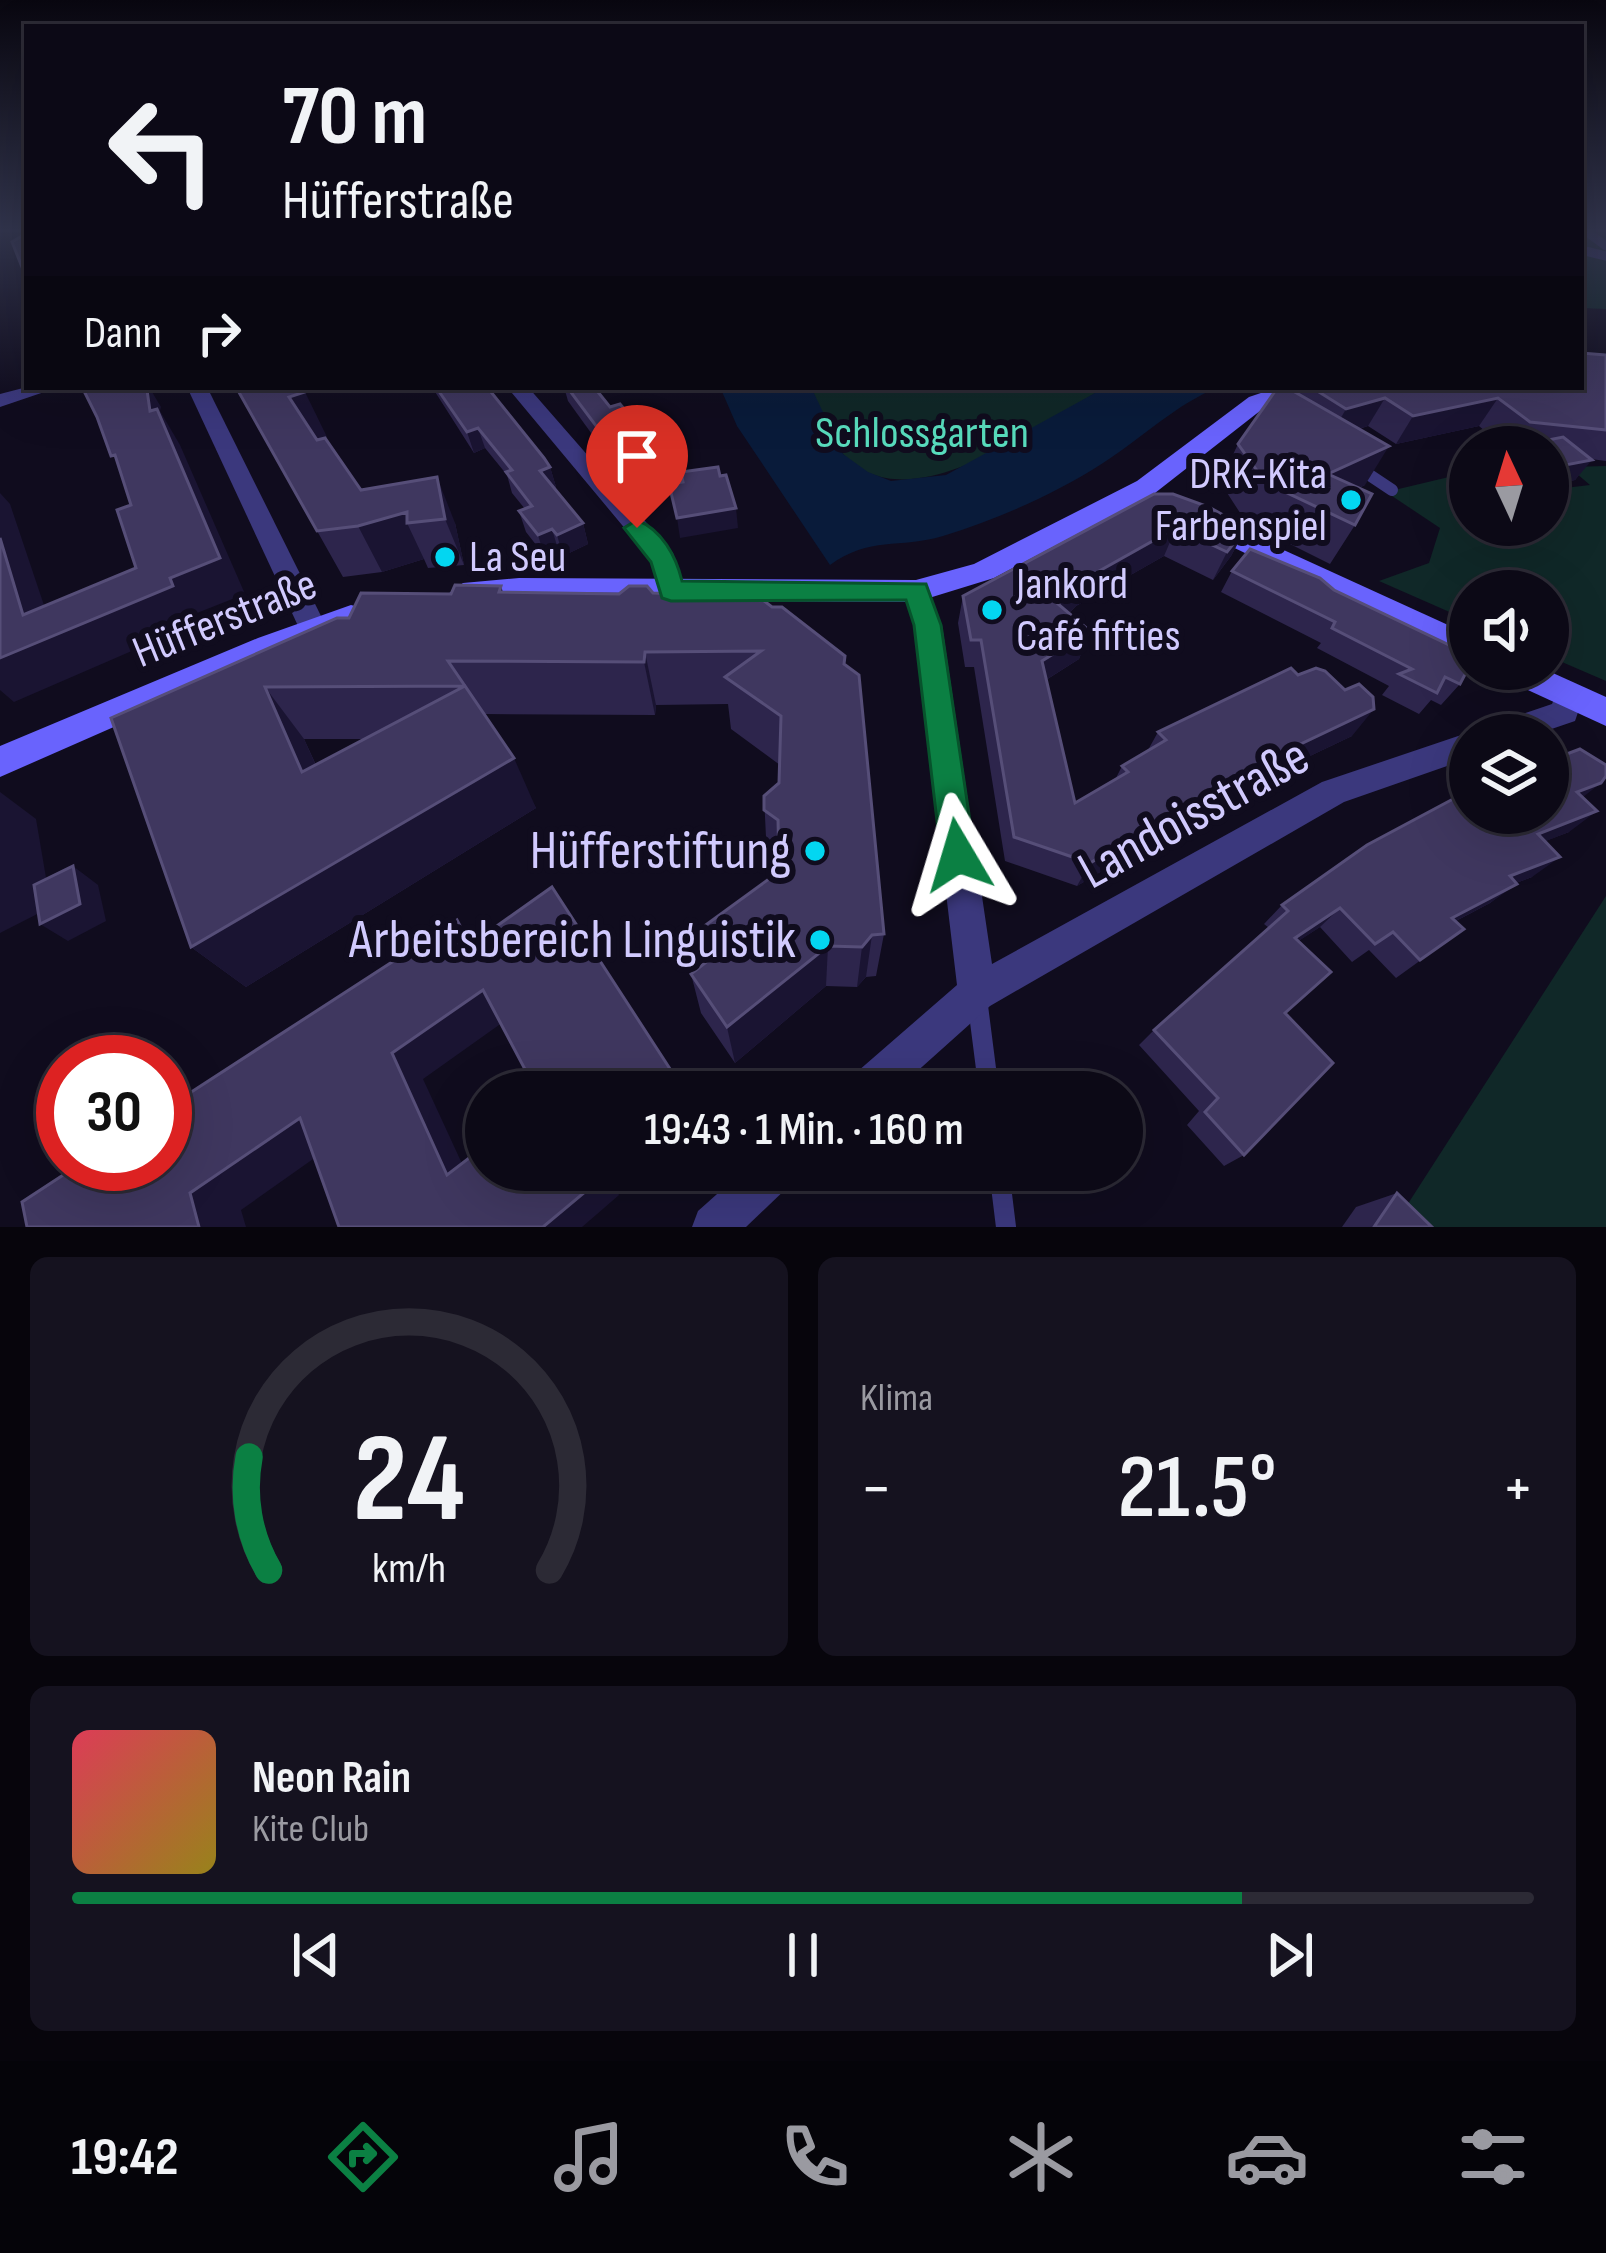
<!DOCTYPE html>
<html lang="de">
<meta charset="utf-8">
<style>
body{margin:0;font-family:"Sofia Sans Condensed",sans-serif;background:#15121f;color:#f1f3f6;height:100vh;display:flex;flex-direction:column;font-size:45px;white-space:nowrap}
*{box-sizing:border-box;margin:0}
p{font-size:39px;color:#9a9aa1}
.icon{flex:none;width:66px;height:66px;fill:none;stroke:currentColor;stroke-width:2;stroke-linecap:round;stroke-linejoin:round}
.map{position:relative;height:1227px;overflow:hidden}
.drawer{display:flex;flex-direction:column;gap:30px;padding:30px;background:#07050c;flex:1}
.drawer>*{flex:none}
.hud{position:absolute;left:24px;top:24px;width:1560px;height:366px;border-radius:0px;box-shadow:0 12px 48px #0002,0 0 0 3px #2c2a35;background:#0c0916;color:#f1f3f6;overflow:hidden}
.needle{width:78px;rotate:356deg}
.fabs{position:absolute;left:1449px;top:426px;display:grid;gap:24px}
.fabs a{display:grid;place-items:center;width:120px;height:120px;border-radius:50%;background:#0c0916;box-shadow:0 12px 48px #0002,0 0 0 3px #2c2a35;font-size:60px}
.speed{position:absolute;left:36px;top:1035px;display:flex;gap:24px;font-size:60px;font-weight:700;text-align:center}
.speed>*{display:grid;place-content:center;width:156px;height:156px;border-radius:50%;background:#0c0916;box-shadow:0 12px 48px #0002,0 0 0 3px #2c2a35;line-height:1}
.speed .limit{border:18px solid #d22;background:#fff;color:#111}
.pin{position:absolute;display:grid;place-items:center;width:102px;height:102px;color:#fff;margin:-123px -51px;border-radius:50% 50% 50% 0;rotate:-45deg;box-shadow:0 0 12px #0007}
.pin .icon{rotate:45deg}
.me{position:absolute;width:132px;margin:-66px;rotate:353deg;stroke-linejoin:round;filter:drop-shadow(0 0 9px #0008)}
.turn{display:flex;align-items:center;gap:42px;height:252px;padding:0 60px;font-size:54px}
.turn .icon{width:156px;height:156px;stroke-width:2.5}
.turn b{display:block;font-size:84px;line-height:102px}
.then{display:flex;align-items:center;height:114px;padding:0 60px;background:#0003;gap:24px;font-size:45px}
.big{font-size:90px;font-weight:600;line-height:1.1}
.drawer .card{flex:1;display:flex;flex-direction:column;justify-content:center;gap:18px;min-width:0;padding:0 42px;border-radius:18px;background:#15121f}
.drawer .dial{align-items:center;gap:0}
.dial svg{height:312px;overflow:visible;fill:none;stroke:#2c2a35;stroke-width:7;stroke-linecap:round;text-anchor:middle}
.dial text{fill:#f1f3f6;stroke:none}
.song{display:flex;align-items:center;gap:36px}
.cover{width:144px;height:144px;border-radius:18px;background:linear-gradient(135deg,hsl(350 70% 55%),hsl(50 70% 35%))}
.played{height:12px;border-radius:6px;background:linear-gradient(90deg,#0b8043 80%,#2c2a35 80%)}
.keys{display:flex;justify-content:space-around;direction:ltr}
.heat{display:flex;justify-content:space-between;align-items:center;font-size:66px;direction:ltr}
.drawer .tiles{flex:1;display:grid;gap:30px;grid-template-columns:1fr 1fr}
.card:last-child{grid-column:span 2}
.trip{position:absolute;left:465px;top:1071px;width:678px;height:120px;border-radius:60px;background:#0c0916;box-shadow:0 12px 48px #0002,0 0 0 3px #2c2a35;font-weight:600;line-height:120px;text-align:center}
.menu{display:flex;height:192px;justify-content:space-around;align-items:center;background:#050409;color:#9a9aa1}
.menu .icon{width:84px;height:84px}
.menu .active{color:#0b8043}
.menu b{font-size:54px;color:#f1f3f6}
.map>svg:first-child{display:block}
.green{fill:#102828}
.water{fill:#091b3a}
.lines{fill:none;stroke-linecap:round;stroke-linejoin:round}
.lane-far2{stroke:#3b387d;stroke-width:9}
.lane-far1{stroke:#3b387d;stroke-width:12}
.lane{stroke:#3b387d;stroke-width:20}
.street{fill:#3b387d;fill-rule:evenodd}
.secondary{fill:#6963fd;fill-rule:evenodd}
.wall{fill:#2d254c;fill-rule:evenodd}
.shaded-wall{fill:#1a1432}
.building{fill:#3f375f;stroke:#564e78;stroke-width:3}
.route{fill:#0b8043;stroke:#07532c;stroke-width:3}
.poi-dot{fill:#03d6f1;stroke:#100c1e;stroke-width:4.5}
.labels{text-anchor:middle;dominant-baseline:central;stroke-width:12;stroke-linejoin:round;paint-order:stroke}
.park-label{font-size:45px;fill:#58dcbd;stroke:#100c1e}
.poi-label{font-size:45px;fill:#d1cafe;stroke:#100c1e;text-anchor:start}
.street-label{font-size:45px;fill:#d1cafe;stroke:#100c1e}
.near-street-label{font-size:54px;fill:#d1cafe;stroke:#100c1e}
.near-poi-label{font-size:54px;fill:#d1cafe;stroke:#100c1e;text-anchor:end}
</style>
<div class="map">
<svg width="1606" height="1227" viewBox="0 0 1606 1227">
<rect width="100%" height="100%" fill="#100c1e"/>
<!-- green -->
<g class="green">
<path d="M1581,232h25v77l-25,-1z"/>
<path d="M811,387h295c-66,36 -196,139 -262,68 -16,-18 -24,-47 -33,-68z"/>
<path d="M1606,466v215l-58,-25v-65h-78v30l-91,-40 50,-18 11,-35 -54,-36 84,-20v53h78v-35l42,-5 -21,-18z"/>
<path d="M1606,896v331h-213z"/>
</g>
<!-- water -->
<path class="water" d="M720,387h91l32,67 25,18 23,9 55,-6 160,-88h113c-43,17 -77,51 -116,76 -48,31 -105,56 -160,73 -44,13 -73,0 -113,29l-93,-139z"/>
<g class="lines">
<!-- lane-far2 -->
<g class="lane-far2">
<path d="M1587,232l19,14"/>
<path d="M1581,250l25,6"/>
</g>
<!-- lane-far1 -->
<path class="lane-far1" d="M1356,466l36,24"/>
<!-- lane -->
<g class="lane">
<path d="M977,998l12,94"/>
<path d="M999,1170l7,57"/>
</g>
<!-- street -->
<g class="street">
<path d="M27,387h32l-59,20v-13z"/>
<path d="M187,387h20l120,241 -4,7h-20l-4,-7z"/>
<path d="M507,387h21l145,166 11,38 -4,7h-18l-10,-37z"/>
<path d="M916,581l9,3 17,41 50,339 330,-182 148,-50 8,3h-8v23l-126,44 -354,204 -96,86h-50l6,-14 107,-93 -43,-360 -11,-34z"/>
<path d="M1569,683l10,4 5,8 -9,26 -41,14h-51l4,-9 65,-22 7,-17z"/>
<path d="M744,1170h52l-6,15 -44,42h-54l6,-16z"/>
</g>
<!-- secondary -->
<g class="secondary">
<path d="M1279,387h34l-48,20 -110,86 -161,85 -78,24 -397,-2 -56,5 -15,-11 15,-11 56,-5 397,2 58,-16 163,-83 112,-84z"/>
<path d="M1205,514l265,121v26l-275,-132 -4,-6 4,-6z"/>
<path d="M351,605l11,3 4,8 -4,8 -82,30 -280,123v-31l258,-108z"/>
<path d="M1497,669h47l62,28v29l-104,-48z"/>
</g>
</g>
<!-- wall -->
<g class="wall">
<path d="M1606,355v106l-15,-2 -16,21 -27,6v-39h-44l-25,-21 -83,18 -28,-18 -9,3 6,56 -6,3 -4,37 -25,39 -84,-42 -26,-40 18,-38 60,-51 3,-6h280z"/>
<path d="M236,387l91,50 -2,1 36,52 94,33 9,42 -36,3 -4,-9 -42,13 -39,5z"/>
<path d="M432,387h55l63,80 6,20 -2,1 29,35 5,21 -25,12 -5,-7 -14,6 -18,-23 -7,-21 6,-2 -13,-16 -5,-18 -22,-27 -11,5z"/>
<path d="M564,387h30l49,62 -31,13 -44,-61z"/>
<path d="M1154,494l92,34 -15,28 -18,24 -49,-24 -88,50 -7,7 21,18 -11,28 -33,21 29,123 40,-23 7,-14 26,-16 10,-18 194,4 -124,59 -151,91 -72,-25 -31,-194h-9l-7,-44 5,-27z"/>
<path d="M1232,571l228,113 -19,21 -10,-5 -12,14 -37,-19 7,-9 -72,-38 4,-5 -100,-51z"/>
<path d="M501,586l2,6 150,1 191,71 40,270 -8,42 -10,1 -9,10 -31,-1 -91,77 -34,-50 -10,-39 13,-10 -8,-32 77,-56 1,-13 -7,-5 -3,-62 15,-13 1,-18 -49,-36 -3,-25 -72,1 -1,10 -171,-1 52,94 -290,179 -55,-40 -80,-229 238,-100 102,-24zM304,739h61l-49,26z"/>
<path d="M1582,797l-13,35 -24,9 -13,36 -16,6 -26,20 -34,18 8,8 -68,49 -27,-28 -17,12 -32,-35 -22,14 -13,72 -41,142 -20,11 -37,-41 12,-14 -60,-66 15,-15 115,-102 -5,-4 18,-19z"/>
<path d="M1397,1193l35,34h-90l14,-20z"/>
</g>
<!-- shaded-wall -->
<g class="shaded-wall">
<path d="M137,387h12l12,20 -1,4 20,34 65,149 -48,19 4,8 -187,81 -14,-12v-32l23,-43 -23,-77v-45l10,11 44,131 116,-57 -20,-167z"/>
<path d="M305,392l22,45 -15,5 -23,-45z"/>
<path d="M1385,398l-17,28 -38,11 16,-28z"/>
<path d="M1498,398l-19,28 -83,18 17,-28z"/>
<path d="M478,428l7,20 -11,5 -7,-21z"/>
<path d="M640,428l3,21 -31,13 -4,-20z"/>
<path d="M1389,446l-24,39 -48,22 11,-33z"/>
<path d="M1592,460l-17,20 -27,6v-15l2,-3z"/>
<path d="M550,467l6,20 -10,5 -6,-21z"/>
<path d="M437,477l18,46 9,42 -19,-46z"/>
<path d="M736,508l2,20 -58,10 -3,-20z"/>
<path d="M407,512v11l17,36 -42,13 -24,-46z"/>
<path d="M583,523l5,21 -25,12 -6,-21z"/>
<path d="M1176,528l-12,28 -88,50 -27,26 9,-28 27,-25z"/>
<path d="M1246,528l-15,28 -18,24 14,-28z"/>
<path d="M552,529l6,20 -14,6 -6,-20z"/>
<path d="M1090,631l-11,28 -46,29 9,-27z"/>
<path d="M645,652l11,53 -1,10 -11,-53z"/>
<path d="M265,687l39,52 37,82 -39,-49z"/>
<path d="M1374,709l-22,27 -124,59 -151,91 13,-23 156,-93z"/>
<path d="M514,758l22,50 -290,179 -55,-40z"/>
<path d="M1601,783l-27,21 3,-12z"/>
<path d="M0,792l36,27 15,88 -51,26z"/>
<path d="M1597,811l-28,21 -58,23 27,-21z"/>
<path d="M1560,857l-28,20 -49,19 27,-20z"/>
<path d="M73,866l25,19 8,36 -38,20 -28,-17z"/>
<path d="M1517,884l-27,19 -63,33 25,-18z"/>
<path d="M1340,908l-20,19 -44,29 19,-18z"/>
<path d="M872,935l-6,42 -9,10 5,-40z"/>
<path d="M828,946l-2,40 -91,77 -8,-36z"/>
<path d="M483,990l23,30 -83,59 53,115 -29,-19 -55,-122z"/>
<path d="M672,1072l8,20h-32z"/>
<path d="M300,1118l40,22 -99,70 5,17h-47l-9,-34z"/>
<path d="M599,1170h6l14,25 -37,32h-39z"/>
</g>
<!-- building -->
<g class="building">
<path d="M27,233v33l-5,1 -10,-25z"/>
<path d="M1581,353l25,2v75l-76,-8 -32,-24 -85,18 -28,-18 -39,11 -35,-22h270z"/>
<path d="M82,387h59l6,3 3,21 7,-2 63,149 -50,20 3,8 -173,72v-120l23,77 113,-47 -19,-58 14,-5 -16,-50 -4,1 -14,-39z"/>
<path d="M236,387h66l3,5 -16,5 28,43 8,-2 36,52 76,-13 8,42 -38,4v-11l-49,14 -41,5z"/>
<path d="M436,387h51l57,71 6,9 -10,4 43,52 -26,12 -5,-6 -14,6 -19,-24 13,-5 -26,-34 6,-2 -34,-42 -11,4z"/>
<path d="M567,387h27l16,20 10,-3 20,24 -32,14z"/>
<path d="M1278,387h8l103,59 -61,28 44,20 -17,31 -89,-42 -28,-39z"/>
<path d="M1563,437l29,23 -42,8 -2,-2v-19h-23l-2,-2z"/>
<path d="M718,467l2,9 6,-1 10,33 -59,10 -8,-34 14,-2 -2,-10z"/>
<path d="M1154,494h19l36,13 37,21 -19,24 -51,-24 -91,51 -27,25 32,27 -48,30 33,142 53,-31 -6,-6 44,-26 -8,-8 133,-64 7,7 18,-7 9,3 20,19 14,-6 14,13 1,12 -128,61 -156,93 -76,-26 -33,-197h-10l-8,-44z"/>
<path d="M1250,549l70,29 14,12 136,65v10l-10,19 -15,-7 -8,16 -38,-19 13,-5 -80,-41 3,-6 -103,-51z"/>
<path d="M455,585l46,1 -2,6 120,2 10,-8h18l6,7 106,4 13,10h10l63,49 -1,8 15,11 25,259 -12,1 -10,12 -34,-1 -101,81 -36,-53 23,-18 -18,-24 77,-56v-14l6,1 -1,-43 -14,-10v-14l15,-13 2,-67 -56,-39 36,-26 -116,1 -1,10 -196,-1 17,25 -200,1 37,85 163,-86 49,72 -323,189 -80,-229 226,-100h12l12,-25 90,1z"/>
<path d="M1580,749l26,16v11l-5,7 -24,9 20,19 -59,23 22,23 -50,19 7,8 -65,34 12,11 -44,31 -27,-28 -18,12 -35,-36 -45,30 36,34 -46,41 48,50 -89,92 -39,-43 13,-14 -64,-68 134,-119 -6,-6 85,-60 103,-55v23h78v-52z"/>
<path d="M73,866l7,38 -40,20 -6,-39z"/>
<path d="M552,887l120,185 -24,20h-111l-54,-102 -91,63 55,122 39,-30v25h113l4,7 -60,50h-204l-39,-109 -110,75 9,34h-172l-5,-25 58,-38h85v-55l292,-189 13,25z"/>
<path d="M1397,1193l35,34h-58z"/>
</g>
<!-- sky -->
<linearGradient id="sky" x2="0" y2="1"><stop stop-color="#090710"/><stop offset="0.57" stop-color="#31344c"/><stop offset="1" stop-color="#31344c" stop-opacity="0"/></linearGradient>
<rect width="1606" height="404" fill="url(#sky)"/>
<!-- route -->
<path class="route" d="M637,520c25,10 39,36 45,61l244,3 15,41 34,230 -5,11 -12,5 -12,-5 -5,-11 -27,-230 -8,-25 -235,1 -9,-3 -11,-36 -27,-34z"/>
<!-- markers -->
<g class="poi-dot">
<circle cx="1351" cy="500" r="12"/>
<circle cx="445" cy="557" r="12"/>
<circle cx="992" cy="610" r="12"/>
<circle cx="815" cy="851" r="12"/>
<circle cx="820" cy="940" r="12"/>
</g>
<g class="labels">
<!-- park labels -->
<g class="park-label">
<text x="922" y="433">Schlossgarten</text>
</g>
<!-- poi labels -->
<g class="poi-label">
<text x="1327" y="474" text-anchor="end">DRK-Kita<tspan x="1327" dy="52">Farbenspiel</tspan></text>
<text x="469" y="557">La Seu</text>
<text x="1016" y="584">Jankord<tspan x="1016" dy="52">Café fifties</tspan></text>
</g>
<!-- street labels -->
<g class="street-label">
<text transform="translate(225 619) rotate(-22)">Hüfferstraße</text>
</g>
<!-- near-street labels -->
<g class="near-street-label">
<text transform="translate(1194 814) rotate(-29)">Landoisstraße</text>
</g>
<!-- near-poi labels -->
<g class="near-poi-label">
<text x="791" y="851">Hüfferstiftung</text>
<text x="796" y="940">Arbeitsbereich Linguistik</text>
</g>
</g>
</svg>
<div class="fabs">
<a><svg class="needle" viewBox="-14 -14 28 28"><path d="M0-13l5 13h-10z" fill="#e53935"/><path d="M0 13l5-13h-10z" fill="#9a9aa1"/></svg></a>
<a><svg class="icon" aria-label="sound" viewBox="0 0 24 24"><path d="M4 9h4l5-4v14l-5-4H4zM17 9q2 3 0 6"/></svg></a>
<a><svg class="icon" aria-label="layers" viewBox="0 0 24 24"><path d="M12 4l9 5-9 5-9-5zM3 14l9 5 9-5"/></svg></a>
</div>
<div class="speed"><div class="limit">30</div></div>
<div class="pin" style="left:637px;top:528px;background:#d93025"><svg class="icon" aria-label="arrive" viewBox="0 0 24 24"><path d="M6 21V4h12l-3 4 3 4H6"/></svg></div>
<svg class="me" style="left:958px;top:855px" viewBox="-20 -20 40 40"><path d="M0-17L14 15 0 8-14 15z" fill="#0b8043" stroke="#fff" stroke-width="4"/></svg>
<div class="trip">19:43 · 1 Min. · 160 m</div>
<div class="hud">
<div class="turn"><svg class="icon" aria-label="left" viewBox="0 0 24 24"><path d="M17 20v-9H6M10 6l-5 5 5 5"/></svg><div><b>70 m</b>Hüfferstraße</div></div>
<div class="then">Dann<svg class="icon" aria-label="right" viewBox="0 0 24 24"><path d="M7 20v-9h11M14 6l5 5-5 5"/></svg></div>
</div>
</div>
<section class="drawer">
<div class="tiles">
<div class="card dial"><svg viewBox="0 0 100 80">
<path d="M14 69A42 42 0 1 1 86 69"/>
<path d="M14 69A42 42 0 0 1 9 40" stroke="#0b8043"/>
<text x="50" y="56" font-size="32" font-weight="700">24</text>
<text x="50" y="72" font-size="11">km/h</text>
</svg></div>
<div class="card"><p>Klima</p>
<div class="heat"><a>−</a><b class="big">21.5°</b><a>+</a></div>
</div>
<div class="card">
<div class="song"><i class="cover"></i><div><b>Neon Rain</b><p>Kite Club</p></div></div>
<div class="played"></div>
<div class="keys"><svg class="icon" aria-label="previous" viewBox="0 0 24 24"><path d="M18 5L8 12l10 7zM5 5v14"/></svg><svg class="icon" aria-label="pause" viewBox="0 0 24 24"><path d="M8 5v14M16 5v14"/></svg><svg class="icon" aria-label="next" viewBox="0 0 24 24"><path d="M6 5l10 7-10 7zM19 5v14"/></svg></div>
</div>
</div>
</section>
<nav class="menu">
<b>19:42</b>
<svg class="icon active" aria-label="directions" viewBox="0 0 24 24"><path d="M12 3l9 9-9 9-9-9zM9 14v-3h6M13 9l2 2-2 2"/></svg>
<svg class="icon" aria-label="music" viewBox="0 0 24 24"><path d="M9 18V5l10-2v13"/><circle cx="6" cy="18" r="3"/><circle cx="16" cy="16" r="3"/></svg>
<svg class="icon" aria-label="phone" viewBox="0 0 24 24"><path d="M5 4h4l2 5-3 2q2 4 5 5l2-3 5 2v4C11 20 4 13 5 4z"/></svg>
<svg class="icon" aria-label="climate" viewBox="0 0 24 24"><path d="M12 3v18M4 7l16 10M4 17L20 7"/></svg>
<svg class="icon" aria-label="car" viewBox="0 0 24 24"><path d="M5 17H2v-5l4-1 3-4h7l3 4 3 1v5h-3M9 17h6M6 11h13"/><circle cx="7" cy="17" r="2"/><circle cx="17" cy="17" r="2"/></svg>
<svg class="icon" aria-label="filters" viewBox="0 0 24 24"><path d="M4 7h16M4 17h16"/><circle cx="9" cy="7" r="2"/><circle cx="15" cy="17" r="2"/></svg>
</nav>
